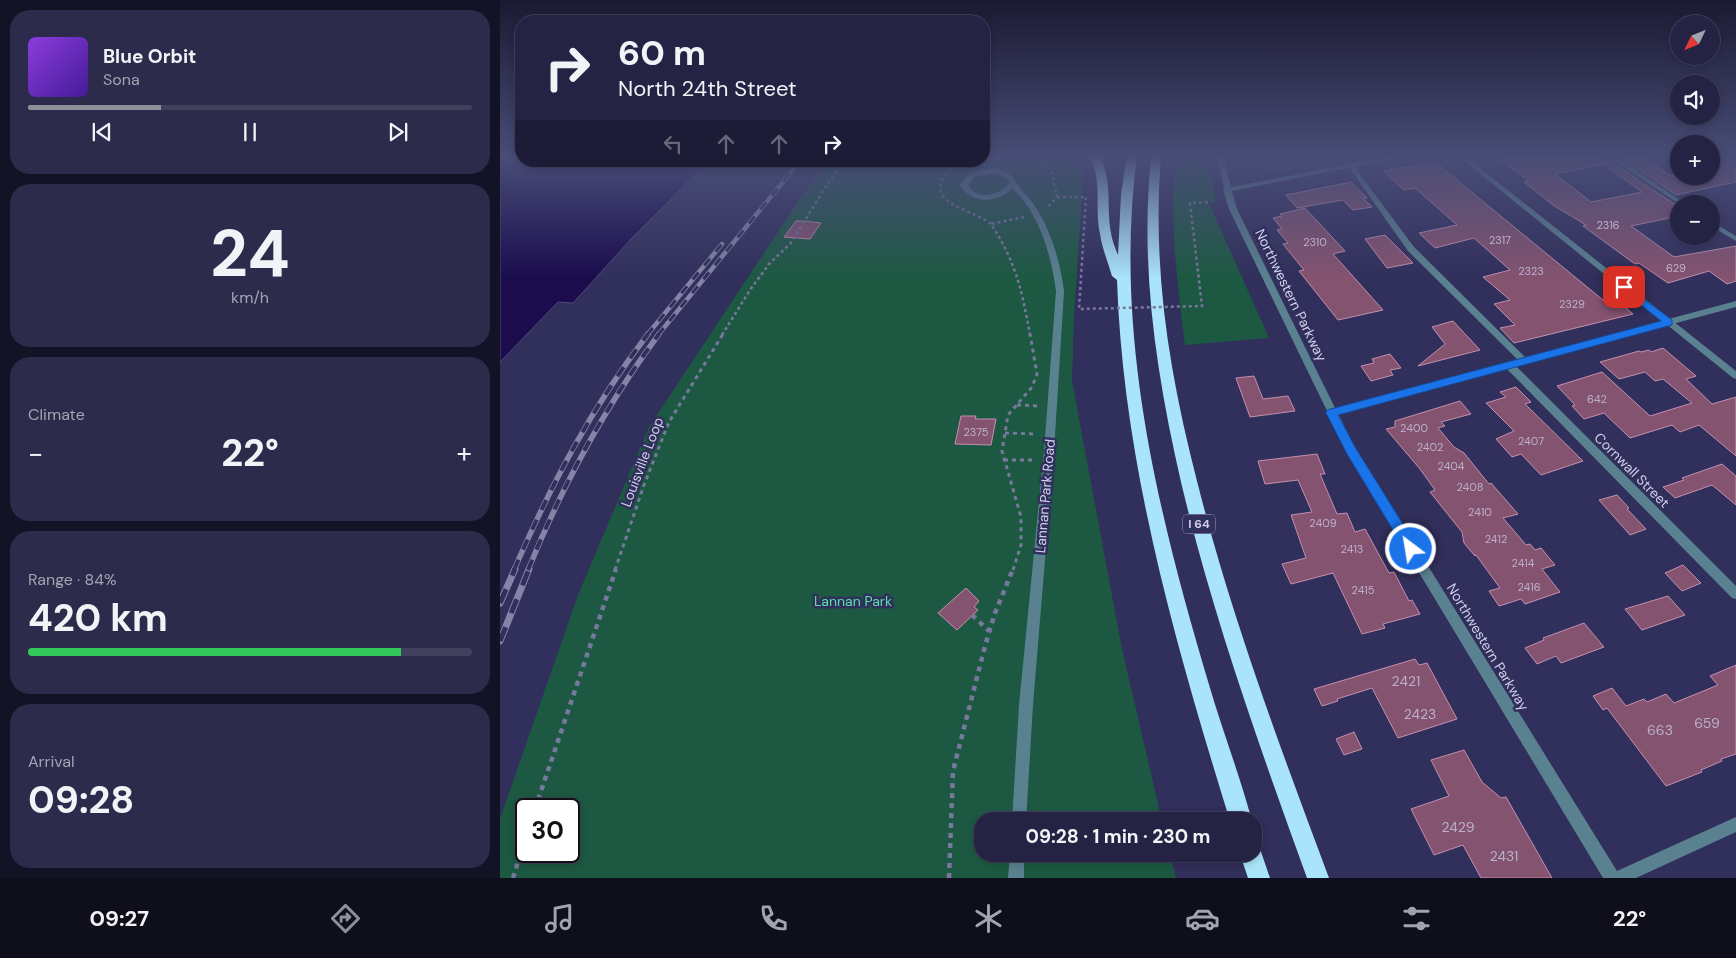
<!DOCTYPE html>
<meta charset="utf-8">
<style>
body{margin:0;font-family:"DM Sans",sans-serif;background:#2d2b4b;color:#f1f3f6;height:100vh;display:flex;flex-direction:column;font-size:19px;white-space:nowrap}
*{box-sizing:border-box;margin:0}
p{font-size:16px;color:#a3a4b2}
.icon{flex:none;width:28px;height:28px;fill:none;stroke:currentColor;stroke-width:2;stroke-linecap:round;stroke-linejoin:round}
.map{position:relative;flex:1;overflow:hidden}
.panel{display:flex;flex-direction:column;gap:10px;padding:10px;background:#141325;width:500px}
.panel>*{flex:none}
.top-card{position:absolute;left:15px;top:15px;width:475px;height:152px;border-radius:20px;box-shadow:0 2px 8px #0003,0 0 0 1px #42405d;background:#252344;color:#f1f3f6;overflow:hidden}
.needle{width:32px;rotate:227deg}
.fabs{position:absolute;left:1170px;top:15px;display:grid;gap:10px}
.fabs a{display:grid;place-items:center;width:50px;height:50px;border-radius:50%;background:#252344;box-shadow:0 2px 8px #0003,0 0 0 1px #42405d;font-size:25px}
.speed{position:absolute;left:15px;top:798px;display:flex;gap:10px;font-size:25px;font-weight:700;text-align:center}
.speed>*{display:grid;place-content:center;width:65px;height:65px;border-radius:50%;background:#252344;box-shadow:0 2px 8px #0003,0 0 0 1px #42405d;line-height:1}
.speed .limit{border:2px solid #111;border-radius:8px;background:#fff;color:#111}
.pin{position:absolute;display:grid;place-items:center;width:42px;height:42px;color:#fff;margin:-21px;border-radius:10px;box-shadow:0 2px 8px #0006}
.me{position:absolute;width:55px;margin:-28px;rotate:329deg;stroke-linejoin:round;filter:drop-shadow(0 0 4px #0008)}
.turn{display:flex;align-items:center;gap:18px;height:105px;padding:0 20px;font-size:22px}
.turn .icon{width:65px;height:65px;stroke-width:2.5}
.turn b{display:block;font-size:35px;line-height:42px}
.lanes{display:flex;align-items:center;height:48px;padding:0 20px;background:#0003;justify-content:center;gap:25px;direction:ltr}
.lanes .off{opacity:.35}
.big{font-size:38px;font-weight:700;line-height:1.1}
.panel .tile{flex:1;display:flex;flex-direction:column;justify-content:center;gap:8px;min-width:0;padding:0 18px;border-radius:20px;background:#2d2b4b}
.panel .dial{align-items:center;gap:0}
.dial b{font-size:65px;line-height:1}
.song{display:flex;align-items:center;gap:15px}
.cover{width:60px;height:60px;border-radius:8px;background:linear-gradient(135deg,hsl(270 70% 55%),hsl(260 70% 35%))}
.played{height:5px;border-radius:2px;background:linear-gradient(90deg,#8c9099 30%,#42405d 30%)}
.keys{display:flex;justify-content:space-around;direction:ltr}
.heat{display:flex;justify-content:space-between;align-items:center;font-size:28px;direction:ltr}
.charge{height:8px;border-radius:4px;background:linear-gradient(90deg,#34c759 84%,#42405d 0)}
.trip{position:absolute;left:474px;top:812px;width:288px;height:50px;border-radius:20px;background:#252344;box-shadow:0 2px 8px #0003,0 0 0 1px #42405d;font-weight:700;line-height:50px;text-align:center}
.tabs{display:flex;height:80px;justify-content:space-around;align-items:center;background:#0f0e1b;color:#a3a4b2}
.tabs .icon{width:35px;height:35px}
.tabs .on{color:#8c9099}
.tabs b{font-size:22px;color:#f1f3f6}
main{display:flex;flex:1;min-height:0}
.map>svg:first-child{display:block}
.built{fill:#3b386b}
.green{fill:#1d5942;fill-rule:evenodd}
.water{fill:#1a0c4d;stroke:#50477d}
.building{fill:#845370;stroke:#c590af;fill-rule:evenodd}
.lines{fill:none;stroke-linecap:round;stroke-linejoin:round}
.path-far2{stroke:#78789c;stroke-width:2.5;stroke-dasharray:3 3;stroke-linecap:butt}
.path-far1{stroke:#78789c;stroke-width:3;stroke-dasharray:4 4;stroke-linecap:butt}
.path{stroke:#78789c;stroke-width:4.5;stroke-dasharray:5 5;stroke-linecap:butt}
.service{fill:#5a8190;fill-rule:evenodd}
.minor{fill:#5a8190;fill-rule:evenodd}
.tertiary{fill:#5a8190;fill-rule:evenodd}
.motorway{fill:#aae4fa;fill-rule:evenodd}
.rail-far2-casing{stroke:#8584a8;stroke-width:4.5}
.rail-far1-casing{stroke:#8584a8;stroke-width:5.5}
.rail-casing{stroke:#8584a8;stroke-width:7}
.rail-far2{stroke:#312f5b;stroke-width:3;stroke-dasharray:9;stroke-linecap:butt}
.rail-far1{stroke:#312f5b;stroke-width:4;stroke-dasharray:11;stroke-linecap:butt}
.rail{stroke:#312f5b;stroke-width:5;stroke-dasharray:15;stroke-linecap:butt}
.path-bridge{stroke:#78789c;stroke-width:2.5;stroke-dasharray:3 3;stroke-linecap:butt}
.route{fill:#1a73e8;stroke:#114b97}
.labels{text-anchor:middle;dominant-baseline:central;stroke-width:5;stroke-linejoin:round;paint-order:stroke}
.number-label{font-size:11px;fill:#bcb1cd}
.shield{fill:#312f5b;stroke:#a0a0c0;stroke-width:1}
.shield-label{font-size:12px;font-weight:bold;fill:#cfd0ec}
.street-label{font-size:14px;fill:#cfd0ec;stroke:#312f5b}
.park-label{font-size:14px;fill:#5ae0ab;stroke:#312f5b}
.near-number-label{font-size:14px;fill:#bcb1cd}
</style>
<main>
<section class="panel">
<div class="tile">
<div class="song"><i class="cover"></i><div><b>Blue Orbit</b><p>Sona</p></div></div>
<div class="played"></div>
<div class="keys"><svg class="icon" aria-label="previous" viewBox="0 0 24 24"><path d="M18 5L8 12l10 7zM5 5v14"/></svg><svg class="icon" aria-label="pause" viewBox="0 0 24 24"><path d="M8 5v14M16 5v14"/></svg><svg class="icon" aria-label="next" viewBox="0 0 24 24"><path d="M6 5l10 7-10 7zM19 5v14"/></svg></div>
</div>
<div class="tile dial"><b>24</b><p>km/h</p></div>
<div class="tile"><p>Climate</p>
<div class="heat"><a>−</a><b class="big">22°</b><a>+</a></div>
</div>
<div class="tile"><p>Range · 84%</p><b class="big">420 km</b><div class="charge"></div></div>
<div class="tile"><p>Arrival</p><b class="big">09:28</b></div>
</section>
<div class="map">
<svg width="1236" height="878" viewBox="0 0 1236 878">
<rect width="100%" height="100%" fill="#312f5b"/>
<!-- built -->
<path class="built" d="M743,156h120l-116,22z"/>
<!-- green -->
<g class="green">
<path d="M484,156h81l6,11h13l-10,149 -2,65 50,268 40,172h-180v33h188l6,24h-676v-59l78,-224 71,-168 154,-233 28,-33h153zM26,809h43v42h-43z"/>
<path d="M676,156h32l8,45h-8l61,137 -84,7c-8,-63 -16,-125 -9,-189z"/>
</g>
<!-- water -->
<path class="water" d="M0,156h21v5h188l-77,77 -59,65 -15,-1 -58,60z"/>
<!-- building -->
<g class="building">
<path d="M997,156h107l1,6 5,-1 69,46v9l-48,10 43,31 62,-11v35l-9,3 -18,-13 -41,12 -29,-20 -4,1 -52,-38 3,-1 -33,-20 -29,-23 4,-1zM1103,164l39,28 -51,10 -36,-28z"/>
<path d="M1130,156h10l31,20 8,-2v2h32v-20h12l13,8v18l-60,13 -54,-37z"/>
<path d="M935,162l174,143 10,-3 14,12 -119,29 -14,-15 15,-3 -21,-21 16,-4 -27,-23 27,-7 -36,-32 -39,10 -16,-15 38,-8 -42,-37 -11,2 -21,-19z"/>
<path d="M851,182l16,16h-4l9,9 -19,3 -10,-10 -46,8 -11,-13z"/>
<path d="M805,208l40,43 -12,3 50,56 -45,10 -39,-49 5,-1 -21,-26 5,-1 -11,-13 5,-1 -9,-11 9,-2 -2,-2z"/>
<path d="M296,221h8l17,2 -11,16 -26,-2z"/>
<path d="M885,235l28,28 -26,5 -22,-29z"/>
<path d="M953,321l27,29 -62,16 27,-22 -13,-17z"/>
<path d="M1163,348l33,28 -10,3 26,25 24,-7v59l-37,-31 -19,7 -8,-7 -42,13 -26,-25 -20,6 -12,-13 3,-1 -18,-19 45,-14 48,44 42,-13 -29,-24 -8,2 -10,-9 -26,7 -19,-17 39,-11 2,1 8,-2 2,2z"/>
<path d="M890,354l11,14 -11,2 3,5 -22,6 -10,-15 13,-3 -2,-4z"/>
<path d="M754,376l9,23 25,-3 7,15 -45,6 -14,-39z"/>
<path d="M1016,387l15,15 -6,2 58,57 -42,14 -20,-21 -9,3 -16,-18 18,-8 -28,-28 20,-6 -6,-5z"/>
<path d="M960,401l11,13 -30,8 4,4 -7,2 16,19 10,6 25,31 2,-1 27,31 -15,4 23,27 4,-1 5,6 6,-2 14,17 -13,4 18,23 -35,12 -4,-5 -22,7 -10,-15 11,-3 -24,-33 -1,1 -11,-13 -2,-11 -32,-40 5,-2 -15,-21 -34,-40 9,-2v-6z"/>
<path d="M461,416h15l-1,3h21l-5,26 -36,-1z"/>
<path d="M817,454l8,20h-5l17,40 10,-1 8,19 10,-3 24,44 5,-1 15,29 3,-1 8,14 -37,10 2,4 -23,6 -29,-61 -42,11 -9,-20 24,-6 -15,-43 21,-3 -14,-32 -33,4 -7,-23z"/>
<path d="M1222,464l14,12v29l-24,-20 -37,13 -12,-11 21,-7 -2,-2z"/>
<path d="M1117,495l12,13 -2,1 19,20 -16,6 -31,-35z"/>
<path d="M1183,565l18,18 -19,8 -17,-18z"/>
<path d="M466,588l13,13 -5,6 4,3 -21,20 -19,-17z"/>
<path d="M1168,596l17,19 -43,15 -17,-21z"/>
<path d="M1084,623l20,24 -43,16 -5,-7 -19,8 -12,-16 19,-8 -1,-2z"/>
<path d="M915,659l4,6 8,-2 30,56 -59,19 -26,-50 -35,11 1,2 -16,5 -8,-17z"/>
<path d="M1236,665v89l-15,5 1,2 -21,9 1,2 -36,14 -59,-78 -4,2 -10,-14 19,-8 14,18 18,-7 3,3 19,-8 8,9 44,-18 -8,-9z"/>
<path d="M854,732l8,17 -18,6 -8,-16z"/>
<path d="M964,750l18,32 19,16 5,-1 46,81h-71l-18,-33 -29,10 -23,-46 38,-13 -18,-36z"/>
</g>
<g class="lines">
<!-- path-far2 -->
<g class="path-far2">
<path d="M542,156l10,17 5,24 -10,11"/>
<path d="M502,157l44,5"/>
<path d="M484,158l19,-1"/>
<path d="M467,161c-15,6 -32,16 -25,34 12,15 34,17 49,29"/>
<path d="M557,197h29"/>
<path d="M524,217l-33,7c25,38 31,67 39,111"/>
<path d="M222,335l28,-45 19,-26 21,-20 52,-83"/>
</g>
<!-- path-far1 -->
<g class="path-far1">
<path d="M517,405l22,1"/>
<path d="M505,433l32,1"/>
<path d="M504,460h32"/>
<path d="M115,570l29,-85 25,-63 54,-88"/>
<path d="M513,570l8,-25v-28l-19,-66 6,-36 24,-28 5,-13 -7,-40"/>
</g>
<!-- path -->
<g class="path">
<path d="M472,615l17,16"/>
<path d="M35,809l81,-240"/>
<path d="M13,878l13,-42"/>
<path d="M449,878l4,-107 32,-125 10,-33 18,-44"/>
</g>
<!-- service -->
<path class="service" d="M849,165h4l61,82 113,112 2,2 -2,2h-6l-113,-112 -59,-84z"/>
<!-- minor -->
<g class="minor">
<path d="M717,156h6l8,31 162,-31h15l-176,35 5,18 98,199 401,-107v6l-220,59 220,220v13l-4,-1 -225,-229 -168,46 16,33 262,423 119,-54v15l-100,46h-33l-256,-425 -17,-37 -4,-3 1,-2 -98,-202 -6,-19 1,-1z"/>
<path d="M1107,156h8l71,48h-7z"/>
<path d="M497,169l9,3 8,6c4,10 16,20 23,31 15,25 23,53 27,82l-10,160 -21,254 -7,116h-14l7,-116 25,-254 12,-160c-5,-36 -16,-77 -44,-103 -14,16 -41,16 -52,-3 7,-14 22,-16 37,-16zM497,173l12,7v4c-11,12 -32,17 -41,1l7,-9z"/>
<path d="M1211,221l25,15v5l-25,-15z"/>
<path d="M510,854h14v24h-16z"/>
</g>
<!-- tertiary -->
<path class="tertiary" d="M958,156h7l271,215v8l-3,-1z"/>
<!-- motorway -->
<g class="motorway">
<path d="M590,156h10c13,27 6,49 11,77 1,7 4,15 7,22l3,-61 6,-38h10c-24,180 22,361 73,532 13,44 30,88 42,133h-22c-54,-175 -107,-357 -113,-541l-5,-4c-4,-14 -10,-28 -12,-42 -6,-28 3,-48 -10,-78z"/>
<path d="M651,156h10c-9,113 8,216 36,325 34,135 83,266 132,397h-22c-47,-130 -94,-261 -126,-396 -25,-110 -41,-213 -30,-326z"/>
<path d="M752,843l7,3 11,32h-22l-8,-24h12z"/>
</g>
<!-- rail-far2 casing -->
<g class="rail-far2-casing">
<g id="rail-far2">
<path d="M147,335l75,-91"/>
<path d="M158,335l142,-174"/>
</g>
</g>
<!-- rail-far1 casing -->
<g class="rail-far1-casing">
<g id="rail-far1">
<path d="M14,570c37,-85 77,-162 134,-236"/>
<path d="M28,570c35,-86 76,-162 131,-236"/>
</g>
</g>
<!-- rail casing -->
<g class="rail-casing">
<g id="rail">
<path d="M0,603l15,-34"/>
<path d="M0,641l29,-72"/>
</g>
</g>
<!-- rail-far2 -->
<use href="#rail-far2" class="rail-far2"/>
<!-- rail-far1 -->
<use href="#rail-far1" class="rail-far1"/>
<!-- rail -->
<use href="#rail" class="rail"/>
<!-- path-bridge -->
<path class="path-bridge" d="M586,197l-7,112 123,-3 -12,-103 22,-1"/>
</g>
<!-- sky -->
<linearGradient id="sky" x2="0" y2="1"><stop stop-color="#1b1a32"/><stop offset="0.56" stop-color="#484d77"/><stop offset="1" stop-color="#484d77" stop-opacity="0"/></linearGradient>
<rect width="1236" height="279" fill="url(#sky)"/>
<!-- route -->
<path class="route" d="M1124,284l48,36v5l-334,90 17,32 61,98 2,4 -2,4 -5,2 -4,-2 -60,-99 -21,-41 1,-3 334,-89 -40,-32 -2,-2z"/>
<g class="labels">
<!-- number labels -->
<g class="number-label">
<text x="1108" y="225">2316</text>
<text x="1000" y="240">2317</text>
<text x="815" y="242">2310</text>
<text x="1176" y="268">629</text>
<text x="1031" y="271">2323</text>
<text x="1072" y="304">2329</text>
<text x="1097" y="399">642</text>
<text x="914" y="428">2400</text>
<text x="476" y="432">2375</text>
<text x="1031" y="441">2407</text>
<text x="930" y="447">2402</text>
<text x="951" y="466">2404</text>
<text x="970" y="487">2408</text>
<text x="980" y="512">2410</text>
<text x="823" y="523">2409</text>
<text x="996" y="539">2412</text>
<text x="852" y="549">2413</text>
<text x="1023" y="563">2414</text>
<text x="1029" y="587">2416</text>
<text x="863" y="590">2415</text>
</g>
<!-- shield labels -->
<rect class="shield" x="683" y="514.5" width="32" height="19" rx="4"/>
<g class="shield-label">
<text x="699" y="524">I 64</text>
</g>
<!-- street labels -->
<g class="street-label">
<text transform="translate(791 295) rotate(64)">Northwestern Parkway</text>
<text transform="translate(142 462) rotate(-69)">Louisville Loop</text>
<text transform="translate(1132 470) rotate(45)">Cornwall Street</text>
<text transform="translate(545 496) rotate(-85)">Lannan Park Road</text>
<text transform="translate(988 647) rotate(59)">Northwestern Parkway</text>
</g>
<!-- park labels -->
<g class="park-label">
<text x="353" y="601">Lannan Park</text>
</g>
<!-- near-number labels -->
<g class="near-number-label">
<text x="906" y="681">2421</text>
<text x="920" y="714">2423</text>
<text x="1207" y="723">659</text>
<text x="1160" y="730">663</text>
<text x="958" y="827">2429</text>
<text x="1004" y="856">2431</text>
</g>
</g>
</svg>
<div class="fabs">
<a><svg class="needle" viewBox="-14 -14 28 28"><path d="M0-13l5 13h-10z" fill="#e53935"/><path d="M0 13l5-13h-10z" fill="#a3a4b2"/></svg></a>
<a><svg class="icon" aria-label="sound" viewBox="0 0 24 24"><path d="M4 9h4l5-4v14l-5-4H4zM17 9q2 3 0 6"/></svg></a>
<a>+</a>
<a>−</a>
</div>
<div class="speed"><div class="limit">30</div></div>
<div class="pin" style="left:1124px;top:287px;background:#d93025"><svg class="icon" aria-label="arrive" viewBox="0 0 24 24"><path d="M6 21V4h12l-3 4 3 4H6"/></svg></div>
<svg class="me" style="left:911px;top:549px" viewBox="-20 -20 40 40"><circle r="17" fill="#1a73e8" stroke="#fff" stroke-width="3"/><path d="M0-11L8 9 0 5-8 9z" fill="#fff"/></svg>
<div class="trip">09:28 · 1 min · 230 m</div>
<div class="top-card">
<div class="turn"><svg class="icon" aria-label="right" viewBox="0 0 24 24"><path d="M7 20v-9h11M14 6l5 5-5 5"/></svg><div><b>60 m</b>North 24th Street</div></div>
<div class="lanes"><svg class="icon off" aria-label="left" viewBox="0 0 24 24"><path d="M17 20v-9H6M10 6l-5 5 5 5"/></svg><svg class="icon off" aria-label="ahead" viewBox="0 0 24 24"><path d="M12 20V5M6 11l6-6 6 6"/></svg><svg class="icon off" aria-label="ahead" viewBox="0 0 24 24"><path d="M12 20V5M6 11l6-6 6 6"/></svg><svg class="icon" aria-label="right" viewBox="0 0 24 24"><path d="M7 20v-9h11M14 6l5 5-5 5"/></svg></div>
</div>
</div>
</main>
<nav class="tabs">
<b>09:27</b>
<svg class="icon on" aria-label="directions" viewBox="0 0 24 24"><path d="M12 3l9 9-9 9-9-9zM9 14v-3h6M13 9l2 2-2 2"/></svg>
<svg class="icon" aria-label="music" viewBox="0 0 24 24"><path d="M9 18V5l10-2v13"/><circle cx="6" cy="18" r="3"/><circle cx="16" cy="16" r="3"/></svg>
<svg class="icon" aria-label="phone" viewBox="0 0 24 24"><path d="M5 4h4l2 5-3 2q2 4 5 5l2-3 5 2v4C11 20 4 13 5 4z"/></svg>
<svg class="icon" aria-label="climate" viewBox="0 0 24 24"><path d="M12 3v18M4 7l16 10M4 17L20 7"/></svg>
<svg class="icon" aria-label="car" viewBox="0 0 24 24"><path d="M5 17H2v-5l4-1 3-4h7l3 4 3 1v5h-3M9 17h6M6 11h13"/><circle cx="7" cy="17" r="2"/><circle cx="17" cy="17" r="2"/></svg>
<svg class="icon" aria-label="filters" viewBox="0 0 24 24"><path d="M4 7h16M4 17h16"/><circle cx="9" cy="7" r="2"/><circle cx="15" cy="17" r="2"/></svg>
<b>22°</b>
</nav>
